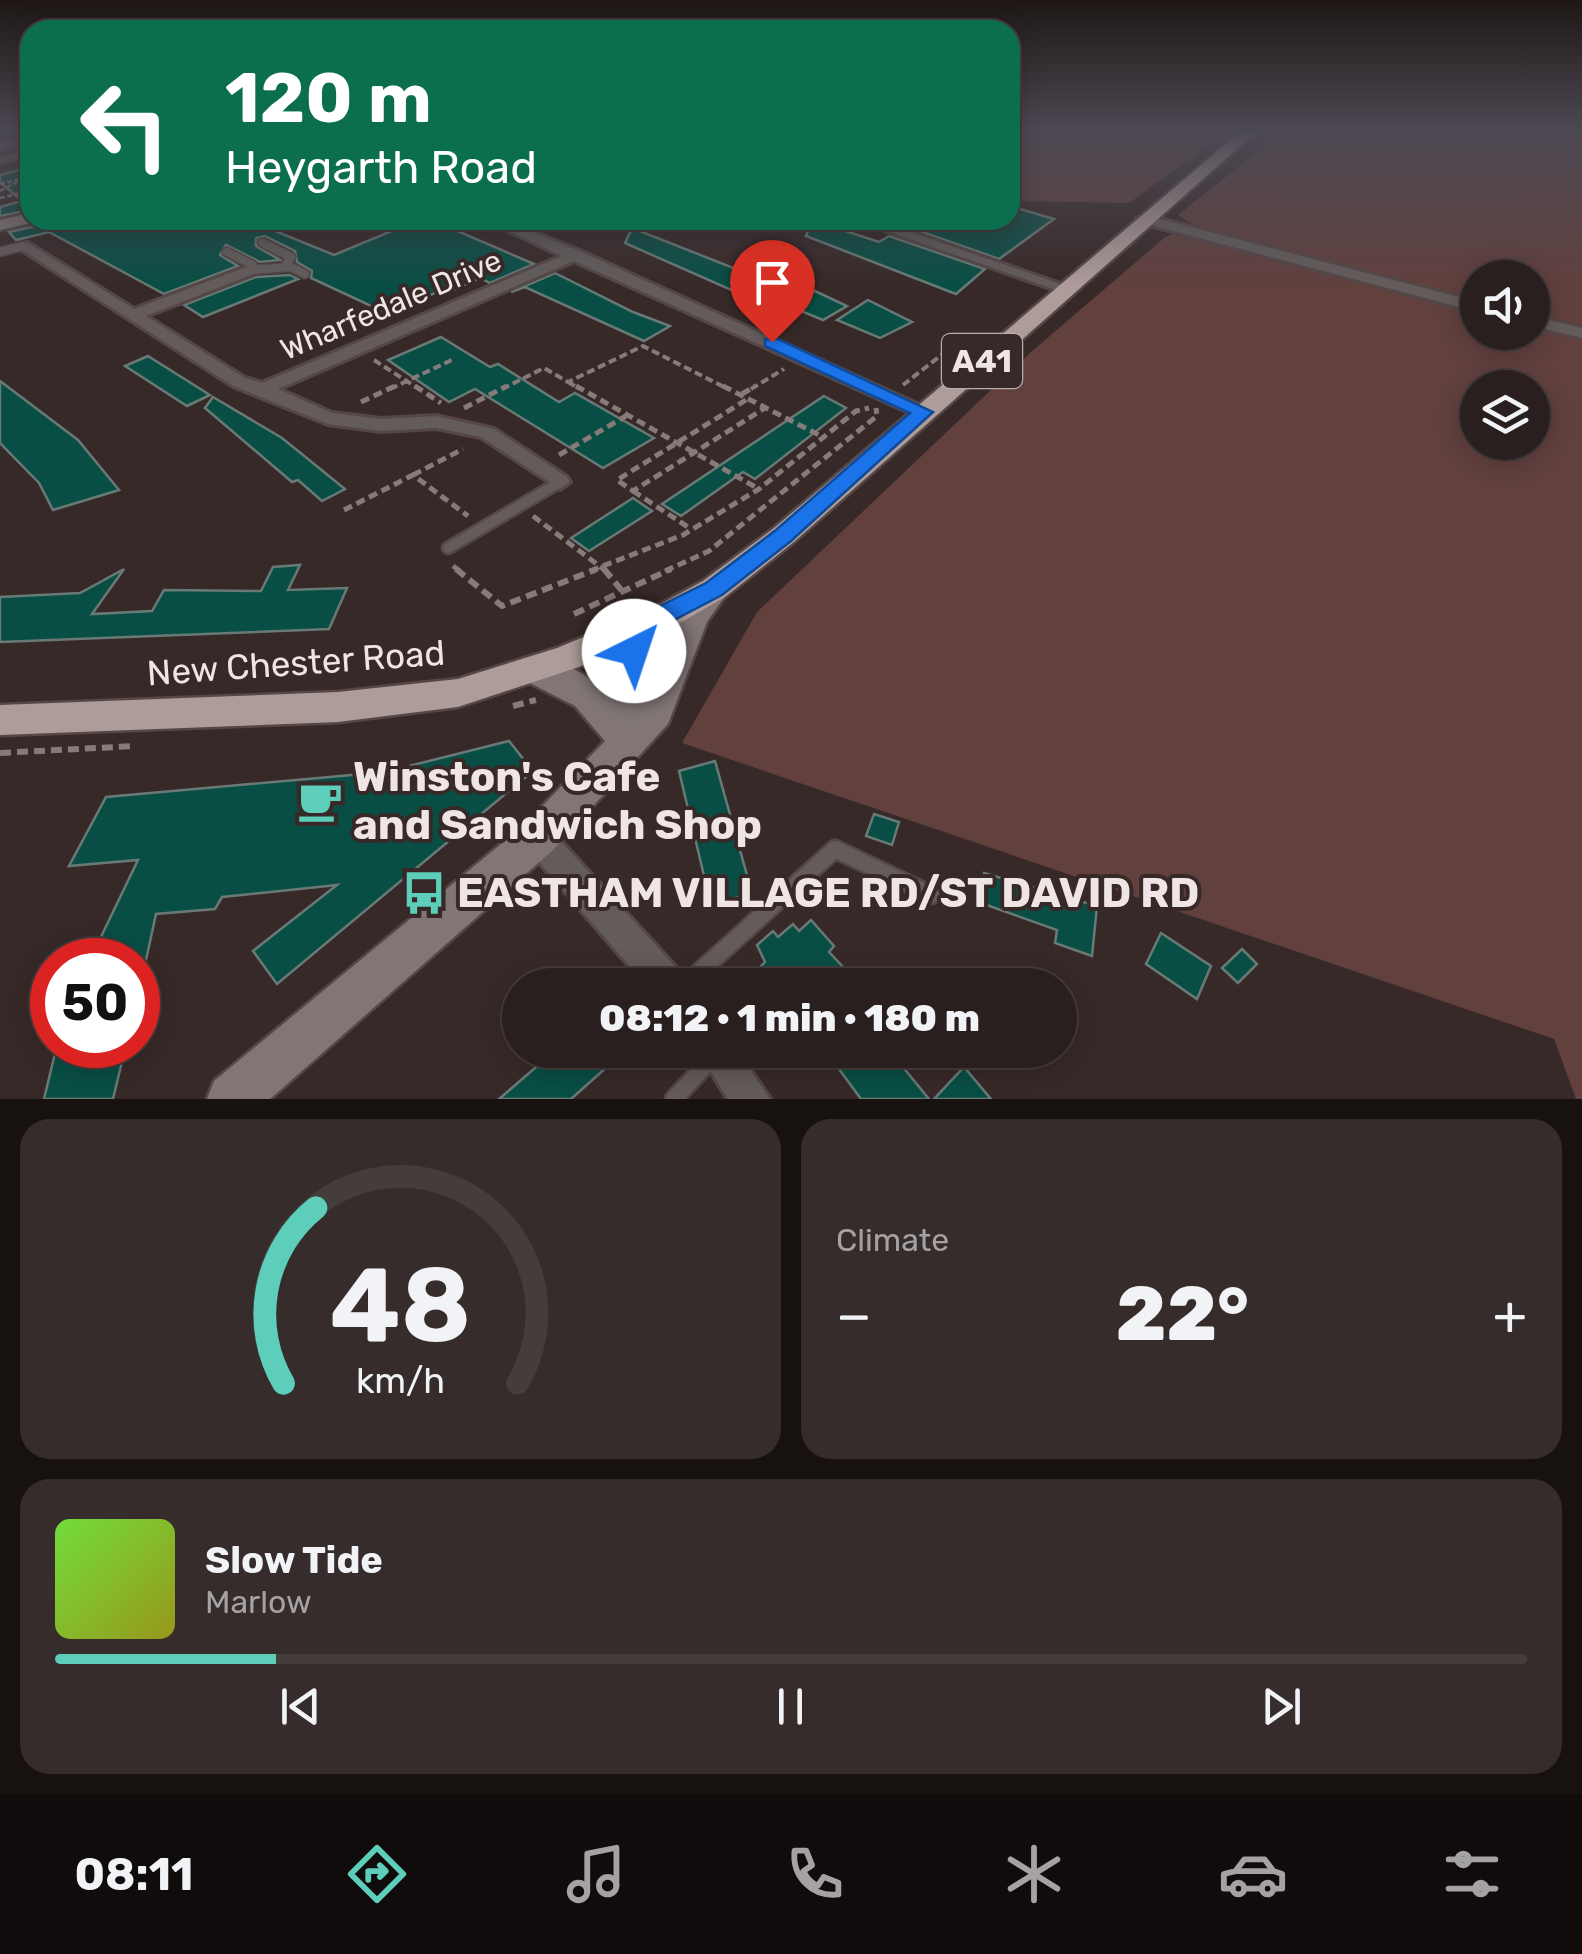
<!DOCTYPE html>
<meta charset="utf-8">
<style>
body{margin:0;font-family:Rubik,sans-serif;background:#352c2b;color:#f1f3f6;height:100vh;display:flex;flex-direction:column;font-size:38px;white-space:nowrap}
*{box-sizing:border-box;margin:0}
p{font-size:32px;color:#a5a2a4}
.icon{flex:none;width:55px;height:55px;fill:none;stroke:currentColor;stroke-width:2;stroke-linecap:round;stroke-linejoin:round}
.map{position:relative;height:1099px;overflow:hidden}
.drawer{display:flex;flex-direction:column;gap:20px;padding:20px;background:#171110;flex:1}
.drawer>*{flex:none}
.guide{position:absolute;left:20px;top:20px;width:1000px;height:210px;border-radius:30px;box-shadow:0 5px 25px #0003,0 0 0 2px #453d3c;background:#0b6e4f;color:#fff;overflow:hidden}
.fabs{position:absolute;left:1460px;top:260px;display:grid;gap:20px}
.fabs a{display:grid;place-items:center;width:90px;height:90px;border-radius:50%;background:#291f1e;box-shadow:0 5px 25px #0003,0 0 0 2px #453d3c;font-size:50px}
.speed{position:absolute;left:30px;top:938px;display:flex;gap:20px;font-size:50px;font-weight:700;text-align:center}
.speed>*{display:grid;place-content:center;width:130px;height:130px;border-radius:50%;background:#291f1e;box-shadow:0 5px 25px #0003,0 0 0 2px #453d3c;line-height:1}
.speed .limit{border:15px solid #d22;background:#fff;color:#111}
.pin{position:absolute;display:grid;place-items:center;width:85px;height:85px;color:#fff;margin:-102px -42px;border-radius:50% 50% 50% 0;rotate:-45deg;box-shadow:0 0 10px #0007}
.pin .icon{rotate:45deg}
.me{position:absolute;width:110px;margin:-55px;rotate:41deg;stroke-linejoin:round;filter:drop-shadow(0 0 8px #0008)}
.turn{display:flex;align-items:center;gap:35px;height:210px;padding:0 40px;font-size:45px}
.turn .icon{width:130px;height:130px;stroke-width:2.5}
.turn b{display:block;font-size:70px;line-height:85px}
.big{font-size:75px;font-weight:800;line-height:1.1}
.drawer .card{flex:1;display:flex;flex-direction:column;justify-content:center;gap:15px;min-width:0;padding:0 35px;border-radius:30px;background:#352c2b}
.drawer .dial{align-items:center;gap:0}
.dial svg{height:260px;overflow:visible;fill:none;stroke:#453d3c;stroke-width:7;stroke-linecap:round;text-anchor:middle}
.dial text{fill:#f1f3f6;stroke:none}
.song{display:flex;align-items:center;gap:30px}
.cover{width:120px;height:120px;border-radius:15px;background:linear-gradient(135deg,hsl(100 70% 55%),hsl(60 70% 35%))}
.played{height:10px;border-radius:5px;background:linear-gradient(90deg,#5cceba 15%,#453d3c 15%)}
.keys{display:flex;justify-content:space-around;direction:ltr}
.heat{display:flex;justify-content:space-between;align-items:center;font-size:55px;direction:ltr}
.drawer .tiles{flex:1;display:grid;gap:20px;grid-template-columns:1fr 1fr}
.card:last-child{grid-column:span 2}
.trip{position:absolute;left:502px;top:968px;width:575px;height:100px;border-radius:50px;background:#291f1e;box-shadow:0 5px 25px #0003,0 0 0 2px #453d3c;font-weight:800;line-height:100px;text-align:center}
.tabs{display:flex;height:160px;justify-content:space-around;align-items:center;background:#100c0c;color:#a5a2a4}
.tabs .icon{width:70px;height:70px}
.tabs .selected{color:#5cceba}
.tabs b{font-size:45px;color:#f1f3f6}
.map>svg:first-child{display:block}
.green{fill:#61403e;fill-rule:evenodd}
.building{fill:#094e44;stroke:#697a76;stroke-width:2.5}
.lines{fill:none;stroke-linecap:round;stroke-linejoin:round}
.lane-far3-casing{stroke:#544746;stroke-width:9}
.lane-far2-casing{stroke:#544746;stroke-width:11}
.lane-far1-casing{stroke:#544746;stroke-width:15}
.lane-casing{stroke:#544746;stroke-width:21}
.street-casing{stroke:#544746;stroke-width:6}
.secondary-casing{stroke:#544746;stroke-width:5}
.highway-casing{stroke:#544746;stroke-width:5}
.path-far3{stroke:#877b7a;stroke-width:2.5;stroke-dasharray:5 2.5;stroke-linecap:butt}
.path-far2{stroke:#877b7a;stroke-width:4;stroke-dasharray:8 4;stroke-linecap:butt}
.path-far1{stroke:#877b7a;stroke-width:5;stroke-dasharray:9 5;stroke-linecap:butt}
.path{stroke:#877b7a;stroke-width:6;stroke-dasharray:11 6;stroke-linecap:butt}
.lane-far3{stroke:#635c5b;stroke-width:6}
.lane-far2{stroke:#635c5b;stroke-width:8}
.lane-far1{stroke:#635c5b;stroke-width:10}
.lane{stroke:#635c5b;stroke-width:16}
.street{fill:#635c5b;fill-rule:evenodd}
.secondary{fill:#817675;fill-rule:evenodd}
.highway{fill:#ae9c9b;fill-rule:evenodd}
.route{fill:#1a73e8;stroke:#114b97;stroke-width:2.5}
.labels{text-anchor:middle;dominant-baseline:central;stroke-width:8;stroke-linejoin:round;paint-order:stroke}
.far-street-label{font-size:30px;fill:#efe5e4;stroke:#372928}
.shield{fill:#372928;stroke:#b8adac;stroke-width:2.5}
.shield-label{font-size:32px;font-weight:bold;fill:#efe5e4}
.street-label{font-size:35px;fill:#efe5e4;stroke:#372928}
.near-poi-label{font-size:42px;font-weight:bold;fill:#efe5e4;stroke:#372928;text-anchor:start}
</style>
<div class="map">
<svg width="1582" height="1099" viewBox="0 0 1582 1099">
<rect width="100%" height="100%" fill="#372928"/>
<!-- green -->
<g class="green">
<path d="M1010,132h217l-98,71 -119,-2z"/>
<path d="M1282,132h300v967h-6l-22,-60 -872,-296 75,-131 274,-260 133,-114 28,-14 -14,-9zM1478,278h54v54h-54zM1478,388h54v54h-54z"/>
</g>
<!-- building -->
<g class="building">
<path d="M30,167v43l-30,6v-9l22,-6 -22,-19v-7z"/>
<path d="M1010,206l44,13 -55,40 -94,-33 10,-6h95z"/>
<path d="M39,220h209l86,35 72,-30 26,-5 102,44 -44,19 -10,-5 -29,13 -5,-3 -58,26 -77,-36 1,-7 -15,-9 -2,-11 -30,-15 -9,2v8l24,14 -20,2 -34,-17 -6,10 18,11 -74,28 -115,-62 -33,8 -7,-8 28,-6z"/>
<path d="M812,220l67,22 10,-6 96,33 -29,25 -150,-58z"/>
<path d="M632,228l114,45 62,22 7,-4 32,15 -24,14 -34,-14 -10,5 -154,-68z"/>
<path d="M555,273l78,39 37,14 -26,15 -119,-54 -14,5z"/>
<path d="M290,275l8,4 -95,38 -19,-12 72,-28z"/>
<path d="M868,300l44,22 -32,16 -43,-18z"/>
<path d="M441,337l49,30 8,-3 61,38 16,-9 79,45 -51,30 -128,-79 -26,13 -61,-42z"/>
<path d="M148,356l62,39 -23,11 -62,-40z"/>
<path d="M0,381l78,59 41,50 -66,20 -14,-27 -39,-40z"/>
<path d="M824,396l22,12 -91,71 -12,-7 -62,44 -19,-12z"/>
<path d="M213,397l69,41 63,51 -23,12 -24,-21 -6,2 -87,-74z"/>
<path d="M633,498l19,13 -63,40 -18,-13z"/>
<path d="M300,565l-12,25 59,-2 -18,41 -329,13v-45l80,-4 44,-24 -32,45 60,-3 12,-21 97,1 12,-24z"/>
<path d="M509,741l24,30 -256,213 -24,-33 84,-66 -115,12 -7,12 -59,5 -10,46h-92v-6l45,-13 39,-81 -69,6 37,-69 279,-25z"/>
<path d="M715,761l37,132 -41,12 -32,-134z"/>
<path d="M874,814l25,8 -7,23 -26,-9z"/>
<path d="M984,873l113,33 -5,50 -37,-13 2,-13 -79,-28z"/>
<path d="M811,920l23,26 -5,6 16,17 -15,16h-61l-12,-15 8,-8 -8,-17 16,-14 5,6 15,-13 6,7z"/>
<path d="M1161,933l50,33 -14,33 -51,-35z"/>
<path d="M1242,949l15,15 -19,19 -16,-15z"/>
<path d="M57,1045h69l-13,54h-69z"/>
<path d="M556,1050h70l-55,49h-72z"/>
<path d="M825,1050h64l40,49h-68z"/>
<path d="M964,1067l27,32h-57z"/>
</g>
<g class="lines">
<!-- lane-far3 casing -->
<g class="lane-far3-casing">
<g id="lane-far3">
<path d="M0,160l30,-7"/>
<path d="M261,242l7,4"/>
</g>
</g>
<!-- lane-far2 casing -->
<g class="lane-far2-casing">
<g id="lane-far2">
<path d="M263,243l28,14 -7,10"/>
<path d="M0,252l23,-6"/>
<path d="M227,252l26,13 -2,5 40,-3 14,7"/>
</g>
</g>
<!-- lane-far1 casing -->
<g class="lane-far1-casing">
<path id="lane-far1" d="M448,548l112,-66"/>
</g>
<!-- lane casing -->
<g class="lane-casing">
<g id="lane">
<path d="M685,985l150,-136 96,46"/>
<path d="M674,1099l40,-43"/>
</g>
</g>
<!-- street casing -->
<g class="street-casing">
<g id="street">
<path d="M30,136v6l-30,7v-6z"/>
<path d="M1144,215l334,87v10l-339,-90 -2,-3z"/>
<path d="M486,220h18l78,32 350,159 -9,6 -7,-2 -342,-154 -296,128 54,24 49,6 55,-3 58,13 73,48 3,5 -10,7 -79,-52 -45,-9 -55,3 -53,-7 -95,-38 -217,-140 12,-3 106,66 112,-42h10v6l-110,43 99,62 17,5 300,-127z"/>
<path d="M856,220h20l196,68 -13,3z"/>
<path d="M1532,316l50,12v10l-50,-12z"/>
<path d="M538,824l11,4 132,145 5,12h-40l-119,-137 -4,-10 4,-10z"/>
<path d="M697,1050h40l33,49h-42z"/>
</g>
</g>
<!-- secondary casing -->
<g class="secondary-casing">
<g id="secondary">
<path d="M30,213v7l6,2 -36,8v-10z"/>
<path d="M714,578l11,3 5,8 -23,33 -39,102 -116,127 -282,248h-63l7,-18 310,-256 81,-84 -30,-35 -53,-27 -5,-10 5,-10c29,-9 69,18 90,37l15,-70 4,-9 12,-3 12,3 4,9 -10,58c13,-33 27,-95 65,-106z"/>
</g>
</g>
<!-- highway casing -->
<g class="highway-casing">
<path id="highway" d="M1240,132h16l-462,410 -69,55 -50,29 -96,41 -121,40 -120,15 -338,13v-30l338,-13 120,-13 99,-31 96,-40 50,-27 71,-53z"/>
</g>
<!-- path-far3 -->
<g class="path-far3">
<path d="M0,184l30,-7"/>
<path d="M0,191l19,-10"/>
<path d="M0,198l30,-7"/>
</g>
<!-- path-far2 -->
<g class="path-far2">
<path d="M374,360l45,29"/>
<path d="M568,382l12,7"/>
<path d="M903,385l55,-43 18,-6"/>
<path d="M390,389l64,-30"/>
<path d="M502,389l42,-21 24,14 75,-36 85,43"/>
<path d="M751,389l33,-20"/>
</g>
<!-- path-far1 -->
<g class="path-far1">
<path d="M415,386l26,17"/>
<path d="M576,386l183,103"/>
<path d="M723,386l100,51"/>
<path d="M742,394l13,-8"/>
<path d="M746,400l-129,80 16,11 132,-83"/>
<path d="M361,402l34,-16"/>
<path d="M464,408l43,-22"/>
<path d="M559,455l67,-39"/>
<path d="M413,475l50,-26"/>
<path d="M633,491l58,38"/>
<path d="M344,510l69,-35 55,41"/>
<path d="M533,516l73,55"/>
<path d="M453,566l7,5"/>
<path d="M590,571l93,-36 76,-46 97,-78 13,-3"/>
<path d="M665,571l44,-20 168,-135 -1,-8"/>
</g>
<!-- path -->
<g class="path">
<path d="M456,569l46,37 95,-37"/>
<path d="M604,569l19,23"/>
<path d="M574,614l97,-45"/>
<path d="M513,706l23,-6"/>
<path d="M0,753l135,-7"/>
</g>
<!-- lane-far3 -->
<use href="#lane-far3" class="lane-far3"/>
<!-- lane-far2 -->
<use href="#lane-far2" class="lane-far2"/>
<!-- lane-far1 -->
<use href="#lane-far1" class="lane-far1"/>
<!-- lane -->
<use href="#lane" class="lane"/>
<!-- street -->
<use href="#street" class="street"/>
<!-- secondary -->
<use href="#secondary" class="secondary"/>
<!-- highway -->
<use href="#highway" class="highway"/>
</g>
<!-- sky -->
<linearGradient id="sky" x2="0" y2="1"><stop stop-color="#1e1716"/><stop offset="0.46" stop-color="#4d4953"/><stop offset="1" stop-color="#4d4953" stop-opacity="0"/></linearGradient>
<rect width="1582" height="286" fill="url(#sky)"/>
<!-- route -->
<path class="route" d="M765,339h13l155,73 -142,129 -69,54 -69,36 -9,27h-19l-3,-7 12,-32 72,-36 70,-53 134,-117 -145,-67z"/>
<!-- icons -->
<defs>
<g id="cafe-bare" transform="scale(3.45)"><path d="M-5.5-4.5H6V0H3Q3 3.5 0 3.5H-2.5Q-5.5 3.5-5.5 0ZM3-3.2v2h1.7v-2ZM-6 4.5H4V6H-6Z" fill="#5cceba" stroke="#372928" stroke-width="2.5" paint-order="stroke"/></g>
<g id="bus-bare" transform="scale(3.45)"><path d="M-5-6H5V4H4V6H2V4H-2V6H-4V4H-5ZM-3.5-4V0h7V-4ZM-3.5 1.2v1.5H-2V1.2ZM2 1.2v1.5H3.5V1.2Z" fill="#5cceba" stroke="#372928" stroke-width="2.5" paint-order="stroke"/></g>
</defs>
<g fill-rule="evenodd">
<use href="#cafe-bare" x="320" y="801"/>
<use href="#bus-bare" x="424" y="893"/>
</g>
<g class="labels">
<!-- far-street labels -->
<g class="far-street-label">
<text transform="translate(391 305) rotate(-23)">Wharfedale Drive</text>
</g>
<!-- shield labels -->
<rect class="shield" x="942" y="334" width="80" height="54" rx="8"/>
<g class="shield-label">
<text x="982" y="361">A41</text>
</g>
<!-- street labels -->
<g class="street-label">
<text transform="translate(296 663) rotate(-4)">New Chester Road</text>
</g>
<!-- near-poi labels -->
<g class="near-poi-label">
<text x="353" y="777">Winston's Cafe<tspan x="353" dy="48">and Sandwich Shop</tspan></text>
<text x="457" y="893">EASTHAM VILLAGE RD/ST DAVID RD</text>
</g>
</g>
</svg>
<div class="fabs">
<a><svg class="icon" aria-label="sound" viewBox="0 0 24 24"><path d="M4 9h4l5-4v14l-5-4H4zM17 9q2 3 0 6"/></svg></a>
<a><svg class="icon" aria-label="layers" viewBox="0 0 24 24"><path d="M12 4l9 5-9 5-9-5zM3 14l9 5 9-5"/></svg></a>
</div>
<div class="speed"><div class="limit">50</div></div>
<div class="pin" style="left:772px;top:342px;background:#d93025"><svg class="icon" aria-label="arrive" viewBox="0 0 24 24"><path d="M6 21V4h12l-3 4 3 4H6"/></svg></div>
<svg class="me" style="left:634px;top:651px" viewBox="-20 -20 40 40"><circle r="19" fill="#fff"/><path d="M0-13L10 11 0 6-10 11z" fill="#1a73e8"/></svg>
<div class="trip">08:12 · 1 min · 180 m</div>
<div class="guide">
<div class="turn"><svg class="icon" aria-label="left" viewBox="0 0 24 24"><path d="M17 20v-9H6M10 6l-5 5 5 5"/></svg><div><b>120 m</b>Heygarth Road</div></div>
</div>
</div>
<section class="drawer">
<div class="tiles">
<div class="card dial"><svg viewBox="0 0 100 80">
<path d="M14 69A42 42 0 1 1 86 69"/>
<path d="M14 69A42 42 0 0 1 24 15" stroke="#5cceba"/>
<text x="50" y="56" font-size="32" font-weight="700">48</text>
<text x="50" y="72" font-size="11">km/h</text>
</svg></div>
<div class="card"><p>Climate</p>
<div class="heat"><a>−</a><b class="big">22°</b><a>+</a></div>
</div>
<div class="card">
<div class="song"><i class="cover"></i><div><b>Slow Tide</b><p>Marlow</p></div></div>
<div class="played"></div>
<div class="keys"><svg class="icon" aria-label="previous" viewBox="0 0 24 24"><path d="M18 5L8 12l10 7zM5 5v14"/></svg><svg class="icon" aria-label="pause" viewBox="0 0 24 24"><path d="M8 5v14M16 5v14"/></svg><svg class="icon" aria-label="next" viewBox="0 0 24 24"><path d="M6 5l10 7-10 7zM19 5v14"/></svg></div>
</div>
</div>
</section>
<nav class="tabs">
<b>08:11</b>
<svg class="icon selected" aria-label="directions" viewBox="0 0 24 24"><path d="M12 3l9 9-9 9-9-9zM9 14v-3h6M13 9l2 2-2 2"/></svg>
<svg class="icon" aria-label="music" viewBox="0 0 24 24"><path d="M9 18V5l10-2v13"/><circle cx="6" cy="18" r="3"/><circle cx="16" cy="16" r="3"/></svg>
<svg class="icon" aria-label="phone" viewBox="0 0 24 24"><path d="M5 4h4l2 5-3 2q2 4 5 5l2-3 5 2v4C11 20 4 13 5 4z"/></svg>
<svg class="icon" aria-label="climate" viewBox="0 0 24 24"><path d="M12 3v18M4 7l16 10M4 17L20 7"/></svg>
<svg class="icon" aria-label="car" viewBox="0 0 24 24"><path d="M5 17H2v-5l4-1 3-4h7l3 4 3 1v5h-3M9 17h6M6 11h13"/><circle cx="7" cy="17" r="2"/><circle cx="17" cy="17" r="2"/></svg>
<svg class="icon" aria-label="filters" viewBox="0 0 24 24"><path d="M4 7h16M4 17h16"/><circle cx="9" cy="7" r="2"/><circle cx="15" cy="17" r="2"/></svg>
</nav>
